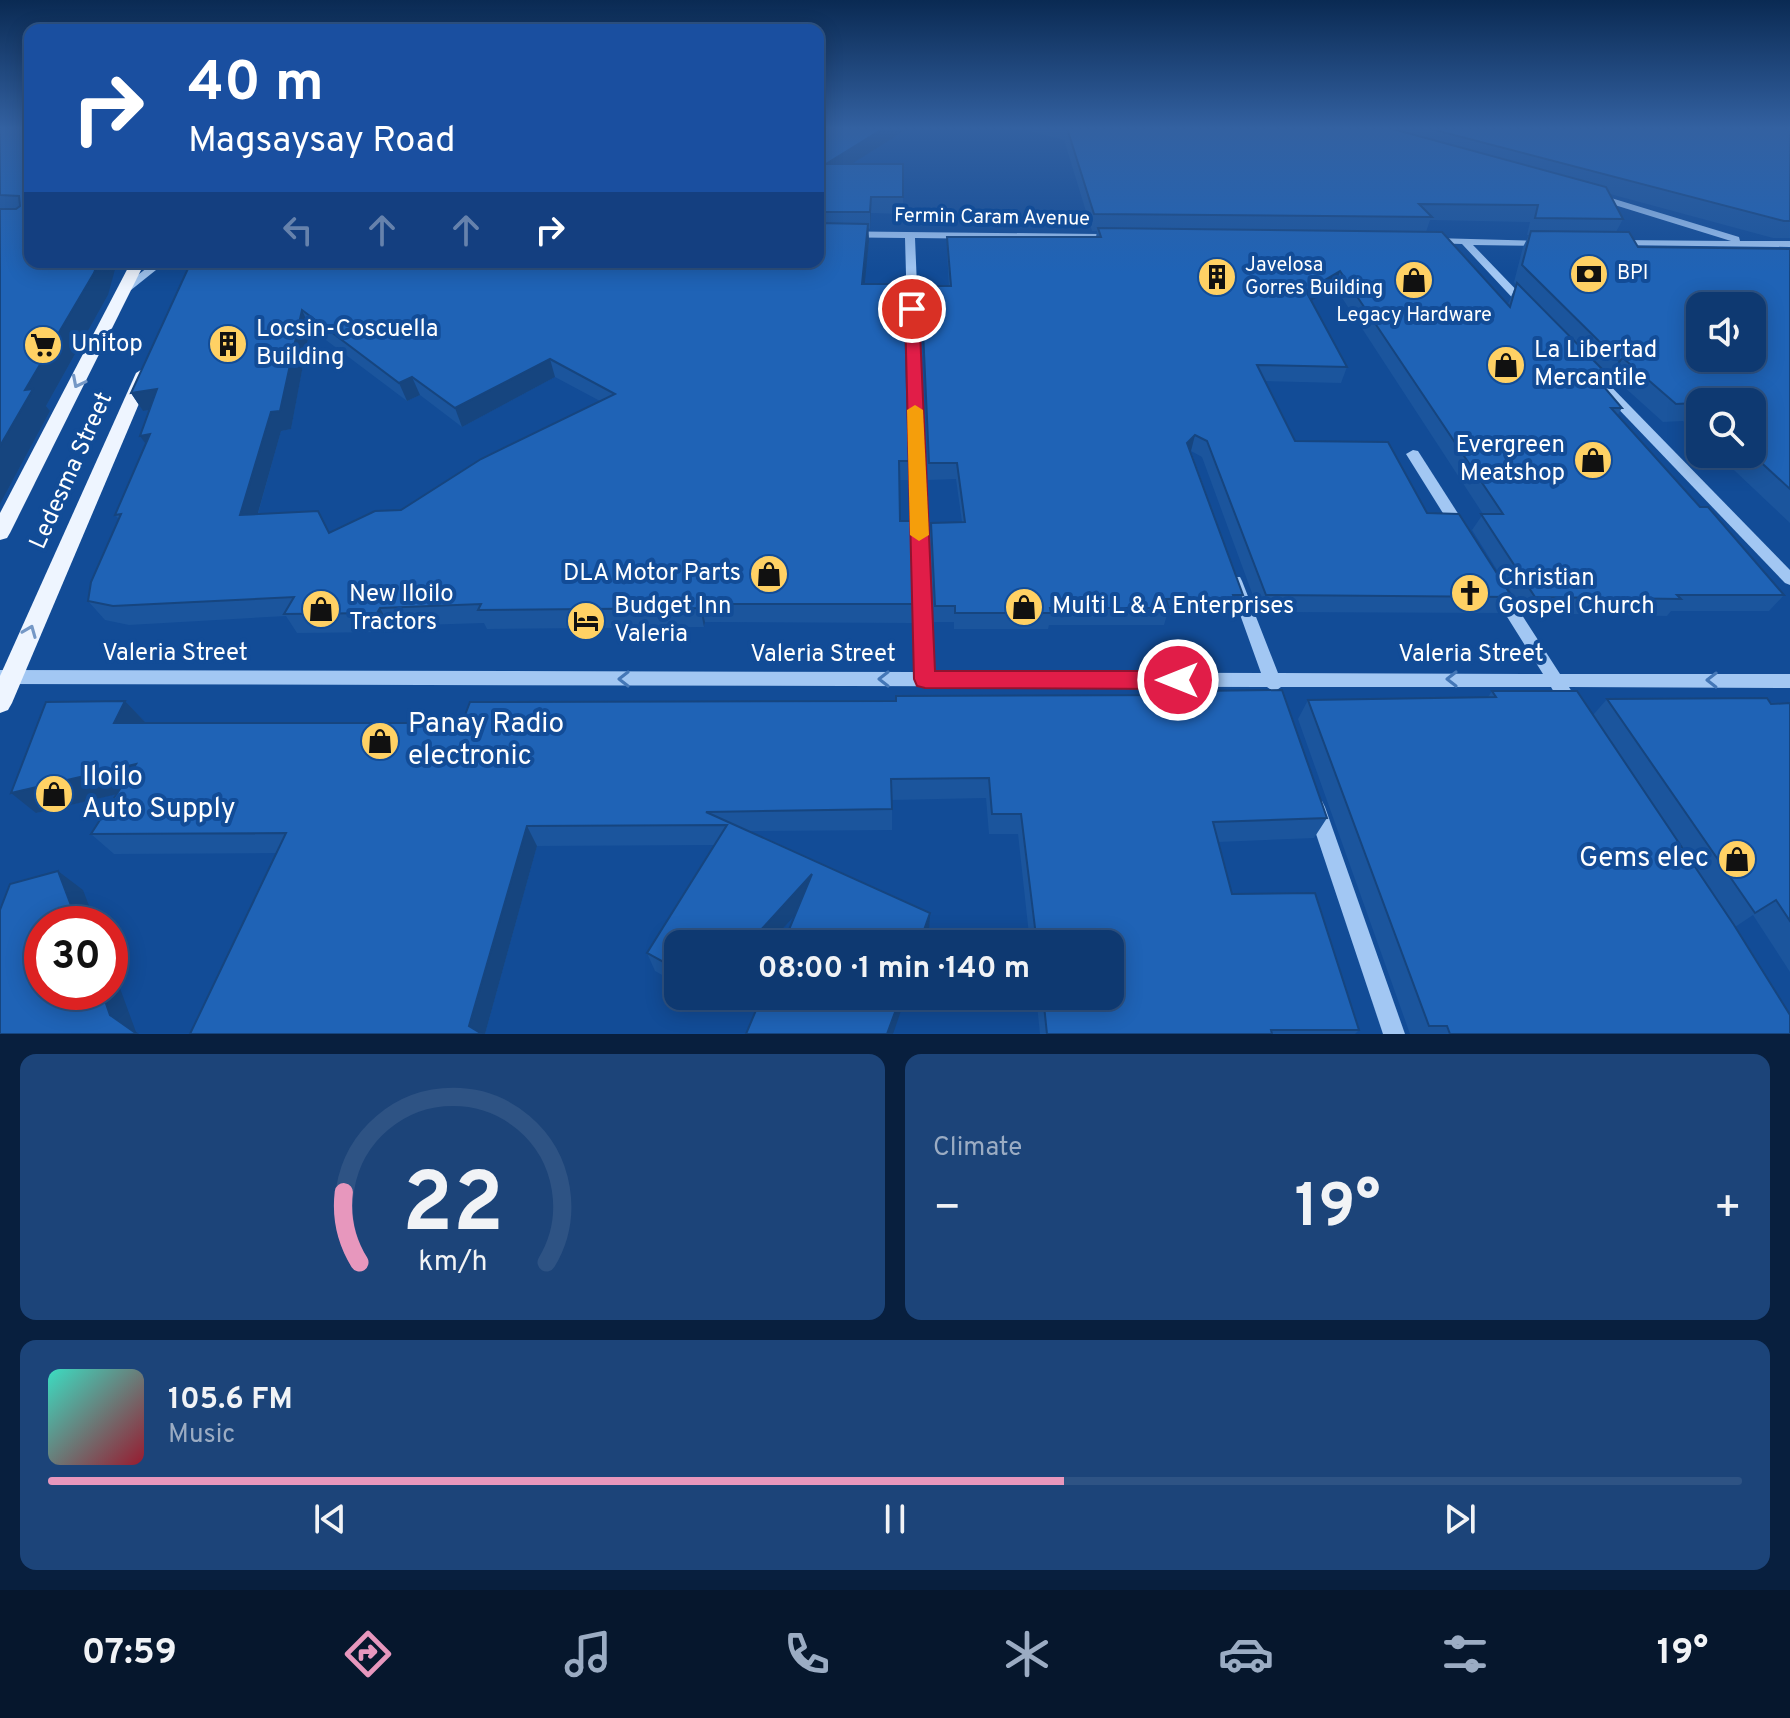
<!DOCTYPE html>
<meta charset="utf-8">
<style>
body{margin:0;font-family:Overpass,sans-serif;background:#1c4479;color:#f1f3f6;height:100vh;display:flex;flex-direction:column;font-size:30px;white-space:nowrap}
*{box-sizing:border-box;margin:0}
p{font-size:26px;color:#9bacc3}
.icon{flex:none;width:44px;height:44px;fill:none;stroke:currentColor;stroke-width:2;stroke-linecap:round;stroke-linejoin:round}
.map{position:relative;height:1034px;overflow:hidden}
.sheet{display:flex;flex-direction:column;gap:20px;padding:20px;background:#081f3e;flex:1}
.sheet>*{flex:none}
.hud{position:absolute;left:24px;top:24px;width:800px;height:244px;border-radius:16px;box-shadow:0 4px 20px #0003,0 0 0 2px #2e5384;background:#1a4fa0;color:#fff;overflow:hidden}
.fabs{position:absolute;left:1686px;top:292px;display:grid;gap:16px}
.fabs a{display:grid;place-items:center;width:80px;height:80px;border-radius:16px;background:#0e3971;box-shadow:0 4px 20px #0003,0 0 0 2px #2e5384;font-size:40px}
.speed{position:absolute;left:24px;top:906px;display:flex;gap:16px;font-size:40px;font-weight:700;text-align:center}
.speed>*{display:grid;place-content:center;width:104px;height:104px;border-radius:50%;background:#0e3971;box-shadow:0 4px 20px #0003,0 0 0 2px #2e5384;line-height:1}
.speed .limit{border:12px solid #d22;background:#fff;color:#111}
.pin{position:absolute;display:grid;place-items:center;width:68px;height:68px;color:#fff;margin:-34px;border:4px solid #fff;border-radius:50%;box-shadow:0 2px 8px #0007}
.me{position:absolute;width:88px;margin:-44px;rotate:270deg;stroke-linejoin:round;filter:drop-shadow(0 0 6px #0008)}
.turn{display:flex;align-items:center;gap:28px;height:168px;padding:0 32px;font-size:36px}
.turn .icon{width:104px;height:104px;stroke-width:2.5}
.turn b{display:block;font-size:56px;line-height:68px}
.lanes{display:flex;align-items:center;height:76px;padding:0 32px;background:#0003;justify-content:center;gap:40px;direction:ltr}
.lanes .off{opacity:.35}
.big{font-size:60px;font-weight:700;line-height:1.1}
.sheet .card{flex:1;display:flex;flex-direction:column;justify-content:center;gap:12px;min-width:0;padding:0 28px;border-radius:16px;background:#1c4479}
.sheet .dial{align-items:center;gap:0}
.dial svg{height:208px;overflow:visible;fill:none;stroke:#2e5384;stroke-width:7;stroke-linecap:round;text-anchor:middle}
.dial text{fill:#f1f3f6;stroke:none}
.song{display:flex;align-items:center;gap:24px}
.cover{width:96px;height:96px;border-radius:12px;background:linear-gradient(135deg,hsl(170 70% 55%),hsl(350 70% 35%))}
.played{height:8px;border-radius:4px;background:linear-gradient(90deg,#e797bd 60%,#2e5384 60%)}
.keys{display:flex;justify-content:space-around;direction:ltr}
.heat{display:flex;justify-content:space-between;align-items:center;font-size:44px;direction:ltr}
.sheet .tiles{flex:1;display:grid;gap:20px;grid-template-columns:1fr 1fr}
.card:last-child{grid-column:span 2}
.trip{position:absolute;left:664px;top:930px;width:460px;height:80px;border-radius:16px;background:#0e3971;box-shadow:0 4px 20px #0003,0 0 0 2px #2e5384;font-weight:700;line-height:80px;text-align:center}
.dock{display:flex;height:128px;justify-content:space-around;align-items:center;background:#06172d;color:#9bacc3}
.dock .icon{width:56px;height:56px}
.dock .selected{color:#e797bd}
.dock b{font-size:36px;color:#f1f3f6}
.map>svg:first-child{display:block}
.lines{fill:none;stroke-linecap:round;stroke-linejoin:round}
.minor{fill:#a2c7f3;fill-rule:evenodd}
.major{fill:#eef5ff;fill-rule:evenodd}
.wall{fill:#1b559d;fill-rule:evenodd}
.shaded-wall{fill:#16457f}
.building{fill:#1f63b6;stroke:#16457f;stroke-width:2;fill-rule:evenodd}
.oneway{stroke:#7598c6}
.oneway2{stroke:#4477b7}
.route{fill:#e11d48;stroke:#92132f;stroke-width:2}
.slow{fill:#f59e0b}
.labels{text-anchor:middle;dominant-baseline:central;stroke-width:8;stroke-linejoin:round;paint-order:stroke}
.far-street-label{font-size:20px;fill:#fff;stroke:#124c97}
.far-poi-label{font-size:20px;fill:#fff;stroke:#124c97;text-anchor:start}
.poi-label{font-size:24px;fill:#fff;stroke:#124c97;text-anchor:start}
.street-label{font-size:24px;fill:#fff;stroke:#124c97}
.near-poi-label{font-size:28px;fill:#fff;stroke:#124c97;text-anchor:start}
</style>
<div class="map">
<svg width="1790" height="1034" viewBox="0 0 1790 1034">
<rect width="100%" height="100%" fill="#124c97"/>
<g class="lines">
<!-- minor -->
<g class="minor">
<path d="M1592,194h6l141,43 1,4h50v6l-176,-2v-4l4,-1 113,1 -139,-43z"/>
<path d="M818,231l280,3 5,3 -5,3 -183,-2 18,434 328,1 -33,-92 2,-4h10l2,4 36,92 265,1 -54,-86 3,-4h10l58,90h230v14l-221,-1 11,19 -2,5c-15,5 -20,-13 -27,-24h-270l-7,5 -7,-5 -1267,-3v-14l917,2 -12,-434 -87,-1z"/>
<path d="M1434,238l112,3v4l-4,1 -69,-1 55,57v4h-8l-58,-62 -31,-1v-4z"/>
<path d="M155,262h11l-35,28h-8v-4z"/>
<path d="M1589,367l4,1 197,202v15l-5,-2 -200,-209 -2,-3z"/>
<path d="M1413,450l5,1 48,75 2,4 -2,4h-10l-50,-80z"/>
<path d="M1316,799l6,2 3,6 80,227h-22l-76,-227 3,-6z"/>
</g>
<!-- major -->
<g class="major">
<path d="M131,262h14l-135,271 -3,5 -7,2v-27z"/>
<path d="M144,368l8,5 -140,330 -4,7 -8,3v-37l136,-303z"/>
</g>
</g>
<!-- wall -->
<g class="wall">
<path d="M0,128l108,167 -62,111 4,5 -50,93z"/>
<path d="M818,128h91l-58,36h52v50l-32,-1 -1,16 -2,-1 1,13 -5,43 45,177v19h-9v41l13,83v19l-208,-1 -1,5 -217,2 -3,-6 -94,3 -2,6 -91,1 -11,-17 -157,9 -24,-5 -17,-19 31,-82 -4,-4 31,-71 3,-34 -6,1 -12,-18 60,-131h627zM310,328l97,73 13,-6 42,32 93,-50 45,24 -199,109 -71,22 -72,-18 23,-83 10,-2z"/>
<path d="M1018,128h772v110h-17l-163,-44 13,25 -7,13 22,15 152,2v274l-73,-69h35l-52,-52v35l-17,-16 -20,1 -51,-46 -4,3 -3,-3 -4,7 21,25 -5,8 83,91 84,88 -15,16h-98l-4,5 -143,-3 -52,-83 11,-16 -148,-227 -24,14 36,66 -6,16 -76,-2 30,60 132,72 85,84 -11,16 -242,-1 -57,-155 -11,-6 52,144 -6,17h-8l-1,3h-61l-3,10h-115l-1,4h-94v-7h-20l-4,-83 1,-16 31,-1 -6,-43 -28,1 -7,-194h28l-2,-34v-15h149l1,-6h-5l-28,-91zM1430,220l100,2 -3,13h2l-6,12 -9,35 2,3 -8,19 -82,-72z"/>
<path d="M1194,691l133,127 -13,20 -96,4 14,52 127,136 -4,4h-315l-4,-38h74v-52h-80l-12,-110h-29l-3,-36 -94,2v30l-142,1 179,101 -5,12h-141l12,-29 -26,29h-91v40l-23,-13 -8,-18 68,-108 -178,1 -52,188h-295l87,-181 -163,1 -23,-20 25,-40 -80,19 89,-112 20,21v1h317l434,-22 297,-6z"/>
<path d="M1492,691l101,24 14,-16 183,4v269l-37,-57 -18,12 55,107h-380l-112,-315 10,-19 180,-3z"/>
<path d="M699,996h23l-8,9z"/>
</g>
<!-- shaded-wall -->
<g class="shaded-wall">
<path d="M884,128h25l-83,52v-16z"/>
<path d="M871,197v16l-1,16v-17z"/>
<path d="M868,224l1,17 -6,60 -1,-17z"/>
<path d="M98,262h19l-9,33 -62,111 4,5 -50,93v-58l25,-56z"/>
<path d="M1340,271l-5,16 -34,20 5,-16z"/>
<path d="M302,310l8,18 -19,101 -10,2 -29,103 -12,-19z"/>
<path d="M1623,358l-11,18 -4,3 11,-18z"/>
<path d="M550,359l5,18 -93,50 -7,-19z"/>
<path d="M412,377l8,18 -13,6 -8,-18z"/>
<path d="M157,389l12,18 -26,4 -12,-18z"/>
<path d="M150,434l3,20 -13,-18z"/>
<path d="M1195,435l-4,16 -9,8 5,-16z"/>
<path d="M701,604l4,18 -1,5 -4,-19z"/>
<path d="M380,608l10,18 -2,6 -11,-19z"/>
<path d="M125,701l20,21 -11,23 -20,-22z"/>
<path d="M136,764l20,21 -120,28 -25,-20z"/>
<path d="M527,826l10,20 -52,188h-9l-7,-8z"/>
<path d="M58,871l25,19 13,34h-18z"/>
<path d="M812,874l3,19 -46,51h-21z"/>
<path d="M930,913l-1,19 -5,12h-5z"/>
<path d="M110,961l26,71 3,2h-2l-27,-19 -8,-23h8z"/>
<path d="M711,996h11l-8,9z"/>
<path d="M901,996h5l-13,38h-6z"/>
</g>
<!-- building -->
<g class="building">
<path d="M0,128h30v134h68l-4,11 -69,117 8,-1 -33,57v-237h16l4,-3 -1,-10 -19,-1z"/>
<path d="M818,128h66l-58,36h77v33h-32l-1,15h-52z"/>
<path d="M1067,128h322l217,59 17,32 -88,-1 3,-13 -119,-1 13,13 -338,-3z"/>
<path d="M1427,128h363v93h-6z"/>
<path d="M818,223l50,1 -6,60h42l5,177h-10l1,60h11l2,83h-212l-1,4 -222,2 3,-6 -101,4 -3,5 -93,1 10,-17 -181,9 -25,-5 3,-19 30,-68 -6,1 35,-81 -10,2 17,-47 -26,4 60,-131h627zM302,310l97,73 13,-6 43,31 95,-49 65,35 -134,65 -80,51 -26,1 -46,22 -11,-22 -78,4 31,-103 9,-1z"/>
<path d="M1098,228l344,4 68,75 7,-24 90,91 -8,7 23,27h-11l89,99h8l76,88h-107l4,4 -146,-2 -54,-83h22l-163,-243 -34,20 41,76 -90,-2 38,76 93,1 39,71 32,1 53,83 -246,-2 -59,-154 -12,-6 -8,8 56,152h-10l1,3 -68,1 3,9h-119l1,5h-96v-7h-20l-4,-83 34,-1 -8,-59h-28l-8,-177h30l-4,-49h154z"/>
<path d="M1531,231l98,1 9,15 152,2v240l-38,-35v-52h-52v5l-4,-4 -20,1 -53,-46 -4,3 -97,-96zM1700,306h52v52h-52z"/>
<path d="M1282,690l45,128 -114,4 19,72 83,-1 44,137h-88l1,4h-225l-4,-38h67v-52h-73l-16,-130h-29l-3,-36 -98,1 1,30 -186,3 224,101 -11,31h-136l29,-70 -64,70h-70v26l-31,-17 80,-128 -200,1 -58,200 13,8h-292l96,-201 -195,1 45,-70 -125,29 35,-91 79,-1 -11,22h348l8,-21 426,-1v-5l299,-1 -1,-4z"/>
<path d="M1492,691h85l157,234 56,90v19h-340l-3,-8h-18l-121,-326 188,-3z"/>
<path d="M1767,698l4,6 19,-1v218l-14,-21 -21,13 -148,-214z"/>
<path d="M58,871l20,53h-36v68h60l8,23 27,19h-137v-124l10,-26z"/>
<path d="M762,996h139l-14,38h-141z"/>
</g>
<!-- one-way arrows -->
<defs><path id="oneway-chevron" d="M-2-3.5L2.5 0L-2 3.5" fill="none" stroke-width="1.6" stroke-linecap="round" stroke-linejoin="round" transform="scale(2)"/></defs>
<g class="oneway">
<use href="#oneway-chevron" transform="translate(78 382) rotate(117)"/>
<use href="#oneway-chevron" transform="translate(30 631) rotate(-68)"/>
</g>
<g class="oneway2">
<use href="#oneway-chevron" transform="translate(624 679) rotate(-180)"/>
<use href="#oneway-chevron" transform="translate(884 679) rotate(-180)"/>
<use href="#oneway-chevron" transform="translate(1452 679) rotate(180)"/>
<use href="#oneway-chevron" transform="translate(1712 680) rotate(-179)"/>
</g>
<!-- sky -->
<linearGradient id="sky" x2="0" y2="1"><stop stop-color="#0a2a53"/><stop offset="0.47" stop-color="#3361a1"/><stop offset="1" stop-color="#3361a1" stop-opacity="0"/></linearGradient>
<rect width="1790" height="273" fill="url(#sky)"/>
<!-- route -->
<path class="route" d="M912,305l7,4 16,362h243l7,3 3,6 -3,6 -7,3 -253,-1 -8,-2 -3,-7 -9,-370z"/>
<!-- slow -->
<path class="slow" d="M915,405l8,5 6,125 -10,6 -9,-6 -3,-125z"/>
<!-- icons -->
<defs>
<g id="bank-disc" transform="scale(2)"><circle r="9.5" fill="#ffd164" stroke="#124c97"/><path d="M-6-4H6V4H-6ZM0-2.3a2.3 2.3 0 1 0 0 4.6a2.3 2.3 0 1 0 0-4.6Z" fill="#111"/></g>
<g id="building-disc" transform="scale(2)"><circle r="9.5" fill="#ffd164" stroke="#124c97"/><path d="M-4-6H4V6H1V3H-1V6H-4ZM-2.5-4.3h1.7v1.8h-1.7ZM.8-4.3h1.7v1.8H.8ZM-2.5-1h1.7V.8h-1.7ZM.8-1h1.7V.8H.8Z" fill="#111"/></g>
<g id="shop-disc" transform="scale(2)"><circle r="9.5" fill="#ffd164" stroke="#124c97"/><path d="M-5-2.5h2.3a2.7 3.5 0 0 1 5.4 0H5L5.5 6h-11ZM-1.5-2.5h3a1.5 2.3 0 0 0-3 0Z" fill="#111"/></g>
<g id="supermarket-disc" transform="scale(2)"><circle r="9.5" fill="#ffd164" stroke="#124c97"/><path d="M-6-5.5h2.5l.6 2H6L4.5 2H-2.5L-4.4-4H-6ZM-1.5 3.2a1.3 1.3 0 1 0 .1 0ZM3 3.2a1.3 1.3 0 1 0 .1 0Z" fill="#111"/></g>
<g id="church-disc" transform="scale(2)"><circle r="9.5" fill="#ffd164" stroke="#124c97"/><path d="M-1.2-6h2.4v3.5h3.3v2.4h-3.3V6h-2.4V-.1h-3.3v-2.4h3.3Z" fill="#111"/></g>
<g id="hotel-disc" transform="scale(2)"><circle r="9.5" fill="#ffd164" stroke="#124c97"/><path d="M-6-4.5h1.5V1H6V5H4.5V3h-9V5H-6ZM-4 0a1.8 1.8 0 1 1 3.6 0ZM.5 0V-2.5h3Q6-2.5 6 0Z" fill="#111"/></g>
</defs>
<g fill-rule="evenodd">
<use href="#bank-disc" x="1589" y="274"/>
<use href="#building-disc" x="1217" y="277"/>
<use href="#shop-disc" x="1414" y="280"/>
<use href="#building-disc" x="228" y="344"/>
<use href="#supermarket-disc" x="43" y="345"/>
<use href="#shop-disc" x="1506" y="365"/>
<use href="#shop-disc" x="1593" y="460"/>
<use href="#shop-disc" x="769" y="574"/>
<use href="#church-disc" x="1470" y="593"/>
<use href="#shop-disc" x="1024" y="607"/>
<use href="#shop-disc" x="321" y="609"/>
<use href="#hotel-disc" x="586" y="621"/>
<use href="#shop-disc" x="380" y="741"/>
<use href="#shop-disc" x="54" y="794"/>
<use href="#shop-disc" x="1737" y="859"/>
</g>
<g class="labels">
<!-- far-street labels -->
<g class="far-street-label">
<text transform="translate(992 218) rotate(1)">Fermin Caram Avenue</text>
</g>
<!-- far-poi labels -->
<g class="far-poi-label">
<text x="1245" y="266">Javelosa<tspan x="1245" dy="23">Gorres Building</tspan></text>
<text x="1617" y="274">BPI</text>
<text x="1414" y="316" text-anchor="middle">Legacy Hardware</text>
</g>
<!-- poi labels -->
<g class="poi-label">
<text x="256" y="330">Locsin-Coscuella<tspan x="256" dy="28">Building</tspan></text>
<text x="71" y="345">Unitop</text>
<text x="1534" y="351">La Libertad<tspan x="1534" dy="28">Mercantile</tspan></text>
<text x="1565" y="446" text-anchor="end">Evergreen<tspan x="1565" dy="28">Meatshop</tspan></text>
<text x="741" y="574" text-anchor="end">DLA Motor Parts</text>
<text x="1498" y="579">Christian<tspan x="1498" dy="28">Gospel Church</tspan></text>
<text x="349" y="595">New Iloilo<tspan x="349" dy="28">Tractors</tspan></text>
<text x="614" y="607">Budget Inn<tspan x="614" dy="28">Valeria</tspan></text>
<text x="1052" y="607">Multi L &amp; A Enterprises</text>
</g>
<!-- street labels -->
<g class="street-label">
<text transform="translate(72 471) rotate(-66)">Ledesma Street</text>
<text x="175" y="654">Valeria Street</text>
<text x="823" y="655">Valeria Street</text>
<text x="1471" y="655">Valeria Street</text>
</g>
<!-- near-poi labels -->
<g class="near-poi-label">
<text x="408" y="725">Panay Radio<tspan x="408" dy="32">electronic</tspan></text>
<text x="82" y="778">Iloilo<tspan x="82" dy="32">Auto Supply</tspan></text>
<text x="1709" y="859" text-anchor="end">Gems elec</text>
</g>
</g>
</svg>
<div class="fabs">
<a><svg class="icon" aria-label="sound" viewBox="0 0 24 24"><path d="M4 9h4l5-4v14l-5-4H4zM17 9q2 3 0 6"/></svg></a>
<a><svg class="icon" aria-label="search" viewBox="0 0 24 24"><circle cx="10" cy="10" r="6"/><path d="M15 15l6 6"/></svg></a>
</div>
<div class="speed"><div class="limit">30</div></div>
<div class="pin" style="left:912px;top:309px;background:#d93025"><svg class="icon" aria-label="arrive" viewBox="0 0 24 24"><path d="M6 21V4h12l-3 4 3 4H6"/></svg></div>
<svg class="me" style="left:1178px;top:680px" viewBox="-20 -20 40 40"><circle r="17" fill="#e11d48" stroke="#fff" stroke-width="3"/><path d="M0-11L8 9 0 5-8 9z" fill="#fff"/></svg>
<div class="trip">08:00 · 1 min · 140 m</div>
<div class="hud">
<div class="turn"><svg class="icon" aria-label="right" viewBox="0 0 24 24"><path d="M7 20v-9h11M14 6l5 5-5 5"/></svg><div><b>40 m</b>Magsaysay Road</div></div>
<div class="lanes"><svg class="icon off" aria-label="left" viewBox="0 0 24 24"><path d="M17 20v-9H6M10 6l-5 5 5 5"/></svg><svg class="icon off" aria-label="ahead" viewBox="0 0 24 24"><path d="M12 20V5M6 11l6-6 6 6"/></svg><svg class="icon off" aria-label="ahead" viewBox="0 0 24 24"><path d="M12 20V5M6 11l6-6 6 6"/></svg><svg class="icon" aria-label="right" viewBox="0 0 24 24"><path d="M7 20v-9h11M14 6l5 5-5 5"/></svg></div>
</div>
</div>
<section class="sheet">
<div class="tiles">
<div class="card dial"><svg viewBox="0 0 100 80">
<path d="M14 69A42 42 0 1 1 86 69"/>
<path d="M14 69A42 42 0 0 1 8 42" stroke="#e797bd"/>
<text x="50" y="56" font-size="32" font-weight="700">22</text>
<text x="50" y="72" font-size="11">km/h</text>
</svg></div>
<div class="card"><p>Climate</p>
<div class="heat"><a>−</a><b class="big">19°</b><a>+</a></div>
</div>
<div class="card">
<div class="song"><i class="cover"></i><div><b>105.6 FM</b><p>Music</p></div></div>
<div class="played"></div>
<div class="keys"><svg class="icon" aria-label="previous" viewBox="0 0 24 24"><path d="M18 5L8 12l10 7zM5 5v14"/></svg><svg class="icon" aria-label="pause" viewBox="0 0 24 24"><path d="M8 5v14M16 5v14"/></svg><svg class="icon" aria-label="next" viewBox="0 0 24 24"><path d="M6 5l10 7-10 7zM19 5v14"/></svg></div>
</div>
</div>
</section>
<nav class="dock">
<b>07:59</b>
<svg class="icon selected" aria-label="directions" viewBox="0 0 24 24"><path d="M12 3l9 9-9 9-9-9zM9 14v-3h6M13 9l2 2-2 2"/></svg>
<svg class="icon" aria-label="music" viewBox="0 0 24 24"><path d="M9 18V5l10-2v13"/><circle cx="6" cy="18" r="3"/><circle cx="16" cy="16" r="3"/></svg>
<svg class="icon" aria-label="phone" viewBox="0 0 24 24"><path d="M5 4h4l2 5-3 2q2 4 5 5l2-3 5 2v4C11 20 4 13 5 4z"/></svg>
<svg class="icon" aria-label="climate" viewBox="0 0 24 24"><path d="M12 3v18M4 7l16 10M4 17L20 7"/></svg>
<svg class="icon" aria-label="car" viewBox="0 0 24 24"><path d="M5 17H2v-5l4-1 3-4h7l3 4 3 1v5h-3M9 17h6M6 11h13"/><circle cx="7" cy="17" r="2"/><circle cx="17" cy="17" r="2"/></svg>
<svg class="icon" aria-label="filters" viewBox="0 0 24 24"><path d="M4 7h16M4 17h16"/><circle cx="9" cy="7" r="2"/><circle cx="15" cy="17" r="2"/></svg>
<b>19°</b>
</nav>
